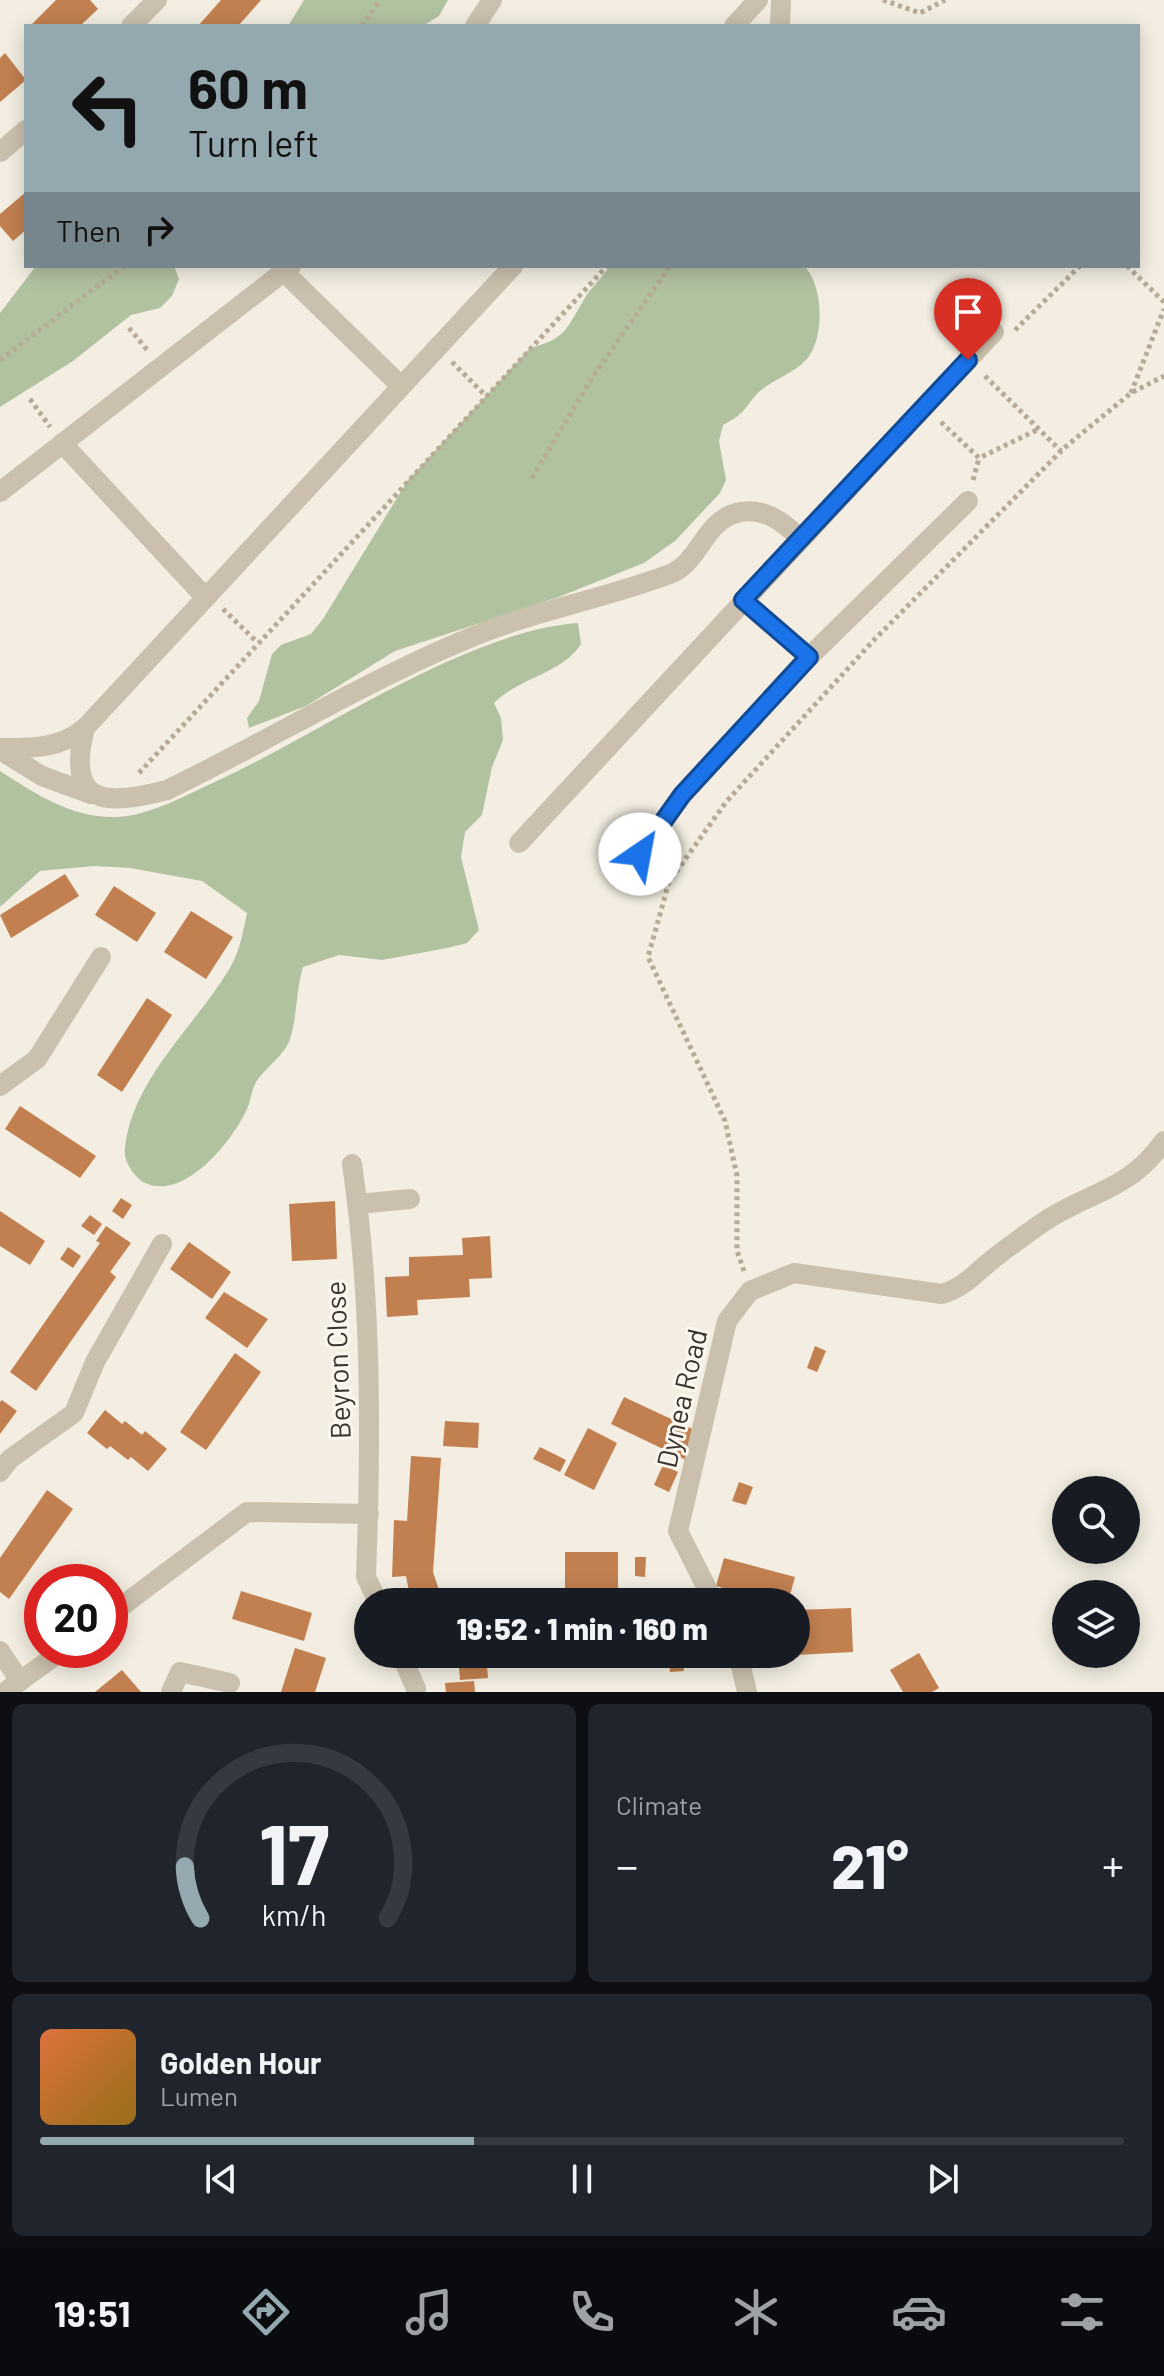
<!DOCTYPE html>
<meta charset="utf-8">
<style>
body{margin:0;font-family:Barlow,sans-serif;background:#20242c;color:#f1f3f6;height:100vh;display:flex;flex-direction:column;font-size:30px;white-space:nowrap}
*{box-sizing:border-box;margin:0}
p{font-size:26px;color:#9ea1a6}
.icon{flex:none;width:44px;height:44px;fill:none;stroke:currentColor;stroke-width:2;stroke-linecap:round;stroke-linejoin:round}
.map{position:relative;height:1692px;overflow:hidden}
.panel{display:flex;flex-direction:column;gap:12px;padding:12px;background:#0d0f14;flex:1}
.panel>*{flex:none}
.banner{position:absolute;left:24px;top:24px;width:1116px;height:244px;border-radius:0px;box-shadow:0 4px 20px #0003;background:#94a8b0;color:#111;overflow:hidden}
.controls{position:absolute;left:1052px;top:1476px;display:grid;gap:16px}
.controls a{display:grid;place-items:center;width:88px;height:88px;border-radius:50%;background:#171b24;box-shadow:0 4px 20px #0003;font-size:40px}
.speed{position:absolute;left:24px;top:1564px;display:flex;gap:16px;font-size:40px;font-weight:700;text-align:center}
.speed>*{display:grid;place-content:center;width:104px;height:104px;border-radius:50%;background:#171b24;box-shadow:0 4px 20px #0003;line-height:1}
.speed .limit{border:12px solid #d22;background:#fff;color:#111}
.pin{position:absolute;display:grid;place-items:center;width:68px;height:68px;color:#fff;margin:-82px -34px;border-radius:50% 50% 50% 0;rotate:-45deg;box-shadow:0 0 8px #0007}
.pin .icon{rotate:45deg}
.me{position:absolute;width:88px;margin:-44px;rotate:33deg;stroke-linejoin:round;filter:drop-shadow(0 0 6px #0008)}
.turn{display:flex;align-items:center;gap:28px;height:168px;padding:0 32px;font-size:36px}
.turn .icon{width:104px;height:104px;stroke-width:2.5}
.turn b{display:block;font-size:56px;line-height:68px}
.then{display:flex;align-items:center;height:76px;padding:0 32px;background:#0003;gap:16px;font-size:30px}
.big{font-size:60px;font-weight:800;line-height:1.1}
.panel .widget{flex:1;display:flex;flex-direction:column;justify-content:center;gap:12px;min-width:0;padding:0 28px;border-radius:12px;background:#20242c}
.panel .dial{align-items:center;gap:0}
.dial svg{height:208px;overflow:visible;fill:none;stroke:#363941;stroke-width:7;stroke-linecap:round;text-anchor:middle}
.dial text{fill:#f1f3f6;stroke:none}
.song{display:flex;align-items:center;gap:24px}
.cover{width:96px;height:96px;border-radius:12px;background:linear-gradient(135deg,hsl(20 70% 55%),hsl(40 70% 35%))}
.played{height:8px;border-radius:4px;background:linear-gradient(90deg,#94a8b0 40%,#363941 40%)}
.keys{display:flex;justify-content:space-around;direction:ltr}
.heat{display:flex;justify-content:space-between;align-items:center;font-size:44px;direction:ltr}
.panel .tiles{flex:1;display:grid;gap:12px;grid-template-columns:1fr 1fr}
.widget:last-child{grid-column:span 2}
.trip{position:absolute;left:354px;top:1588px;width:456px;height:80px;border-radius:40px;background:#171b24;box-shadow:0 4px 20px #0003;font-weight:800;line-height:80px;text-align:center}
.tabs{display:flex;height:128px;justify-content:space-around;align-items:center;background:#090b0e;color:#9ea1a6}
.tabs .icon{width:56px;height:56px}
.tabs .selected{color:#94a8b0}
.tabs b{font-size:36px;color:#f1f3f6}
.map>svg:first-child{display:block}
.green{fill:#b1c2a1}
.building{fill:#c28050}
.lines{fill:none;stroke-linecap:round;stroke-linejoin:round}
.path{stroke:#b7aa97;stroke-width:5;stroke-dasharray:4 4;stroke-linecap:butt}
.minor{stroke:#cbc0ad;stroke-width:20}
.route-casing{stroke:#114b97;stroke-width:20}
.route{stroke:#1a73e8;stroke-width:14}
.labels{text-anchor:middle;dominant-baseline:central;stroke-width:6;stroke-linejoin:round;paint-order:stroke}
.street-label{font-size:28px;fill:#3a322b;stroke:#faf7ee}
</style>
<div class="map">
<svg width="1164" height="1692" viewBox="0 0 1164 1692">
<rect width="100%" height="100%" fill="#f3eee1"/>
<!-- green -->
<g class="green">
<path d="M304,0h144l-9,16 -15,9 -136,1z"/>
<path d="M36,266h138l5,13 -7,17 -12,12 -29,7 -58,46 -73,46v-94z"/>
<path d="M610,266h194c20,19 21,73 2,94 -13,14 -33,19 -47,32 -16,16 -10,19 -36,33l-4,16 7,39 -6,13 -45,48 -31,22 -88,35 -161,53 -89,55 -57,22 -2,-10 12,-17 13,-47 9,-9 30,-11 12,-15 85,-139 122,-132c35,-9 36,-18 53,-47 7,-13 19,-23 27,-35z"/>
<path d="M578,623l3,21c-19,30 -61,33 -87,59l7,15 2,22 -11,27 -10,48 -17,17 -4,25 18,73 -12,13 -20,5 -65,12 -43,-5 -36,12c-7,23 -6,51 -13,72 -5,16 -25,29 -34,43 -5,9 -5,20 -10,29 -14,30 -61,90 -101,72 -11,-6 -22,-22 -20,-35 7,-68 69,-121 103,-177 11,-16 15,-39 19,-58l-45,-32 -72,-13 -36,-2 -54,5 -40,36v-136c36,23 71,47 116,46 34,-1 72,-23 103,-37 103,-48 248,-149 359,-157z"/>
</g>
<!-- building -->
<g class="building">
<path d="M56,0h34l8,9 -18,17h-46l-2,-2z"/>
<path d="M221,0h40l-23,26h-40z"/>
<path d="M5,53l21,27 -26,22v-44z"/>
<path d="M26,192v38l-13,11 -13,-15v-12z"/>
<path d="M65,874l14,22 -68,42 -11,-23z"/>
<path d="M114,886l42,27 -19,29 -42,-27z"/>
<path d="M191,911l42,26 -27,42 -42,-27z"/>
<path d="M147,998l25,17 -50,77 -25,-17z"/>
<path d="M20,1106l76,50 -16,22 -75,-49z"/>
<path d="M121,1198l11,7 -9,14 -11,-8z"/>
<path d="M335,1201l2,58 -45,2 -3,-57z"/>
<path d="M0,1211l45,30 -15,24 -30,-19z"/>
<path d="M90,1215l12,9 -8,11 -13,-9z"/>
<path d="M106,1226l25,17 -21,29 6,5 -80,114 -26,-19 90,-129 -4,-2z"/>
<path d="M490,1236l2,42 -23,1 1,18 -53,3 1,15 -31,2 -2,-40 24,-1v-19l54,-2 -1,-17z"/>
<path d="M189,1242l42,30 -19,27 -42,-30z"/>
<path d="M68,1247l13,9 -8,12 -13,-9z"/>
<path d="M224,1292l44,27 -21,29 -42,-30z"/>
<path d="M815,1346l11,5 -9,21 -10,-4z"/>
<path d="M235,1353l26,19 -55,78 -26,-18z"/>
<path d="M624,1397l75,35 -13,28 -75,-36z"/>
<path d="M2,1400l15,11 -17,23v-32z"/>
<path d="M105,1410l17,14 3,-3 17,14 3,-4 22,18 -19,22 -17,-14 -3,3 -18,-14 -3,3 -20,-16z"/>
<path d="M445,1421l34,2 -1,25 -35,-2z"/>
<path d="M588,1428l29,15 -23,47 -30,-15z"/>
<path d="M540,1447l26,13 -6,12 -27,-13z"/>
<path d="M411,1456l30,2 -8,114 10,30h-32l-5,-26 -14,1 2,-57 13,1z"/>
<path d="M663,1465l15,7 -9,20 -15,-7z"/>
<path d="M739,1482l14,5 -7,18 -14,-4z"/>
<path d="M47,1490l26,19 -64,90 -9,-7v-34z"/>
<rect x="565" y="1552" width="53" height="50"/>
<path d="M635,1557h11l-1,20 -10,-1z"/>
<path d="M724,1558l71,19 -7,25h-13l-59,-16z"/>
<path d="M241,1591l71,22 -8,28 -72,-22z"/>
<path d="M851,1608l2,44 -57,3v-45z"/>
<path d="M295,1648l31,10 -11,34h-34z"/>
<path d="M919,1653l20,35 -7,4h-29l-13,-22z"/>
<path d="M458,1654h28l2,24 -28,2z"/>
<path d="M669,1654h14l1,17 -14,1z"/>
<path d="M122,1670l19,22h-46z"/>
<path d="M474,1681l1,11h-29l-1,-9z"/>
</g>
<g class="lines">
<!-- path -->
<g class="path">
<path d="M883,0l37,13 25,-13"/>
<path d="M362,26l18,-26"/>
<path d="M1127,266l37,36"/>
<path d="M129,328l19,23"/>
<path d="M1015,330l65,-64"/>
<path d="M0,360l124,-94"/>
<path d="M452,362l34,34"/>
<path d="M985,376l76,75"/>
<path d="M1131,393l33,-84"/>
<path d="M30,399l20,28"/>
<path d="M941,422l38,36 60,-29"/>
<path d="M532,478l60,-100 78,-112"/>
<path d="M973,480l6,-22"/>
<path d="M223,609l34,33"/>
<path d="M139,773l468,-507"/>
<path d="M744,1271l-7,-20v-75l-12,-55 -77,-164 21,-75 57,-80 147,-161 191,-193 67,-55 33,-17"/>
</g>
<!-- minor -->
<g class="minor">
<path d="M131,26l26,-26"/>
<path d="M475,26l17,-26"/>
<path d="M734,26l24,-26"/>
<path d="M780,26l1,-26"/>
<path d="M0,152l26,-22"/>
<path d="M513,266l-428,462c-20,78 21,78 82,62 101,-49 197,-108 300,-151 66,-28 137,-40 203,-65 29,-11 34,-52 66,-61 27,-7 46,8 64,25"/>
<path d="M285,273l116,113"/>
<path d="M62,443l142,153"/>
<path d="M0,492l291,-226"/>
<path d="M743,600l66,57"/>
<path d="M0,748c31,0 60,1 85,-20"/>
<path d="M0,750l42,26 49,18"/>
<path d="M519,843l475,-511"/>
<path d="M640,854l42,-59 127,-138 159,-156"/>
<path d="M0,1086l37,-27 64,-102"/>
<path d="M352,1164c20,135 19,276 14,413l12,25"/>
<path d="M358,1204l52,-5"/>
<path d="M0,1472l10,-13 64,-46 21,-51 67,-118"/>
<path d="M714,1602l-36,-71 49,-210 23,-30 44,-18 148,21c23,-7 32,-20 50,-34 16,-13 33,-25 50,-37 46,-32 85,-30 122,-82"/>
<path d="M110,1615l137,-103 122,2"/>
<path d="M0,1651l20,30"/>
<path d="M401,1654l15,35"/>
<path d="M738,1654l9,38"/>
<path d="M5,1692l58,-42"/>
<path d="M171,1692l9,-20 50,11"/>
</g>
</g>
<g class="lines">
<!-- route casing -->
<g class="route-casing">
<path id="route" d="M640,854l42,-59 127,-138 -66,-57 225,-240"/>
</g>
<!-- route -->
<use href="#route" class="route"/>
</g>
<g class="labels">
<!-- street labels -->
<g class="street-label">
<text transform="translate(337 1360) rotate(-92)">Beyron Close</text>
<text transform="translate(681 1398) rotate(-77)">Dynea Road</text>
</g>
</g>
</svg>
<div class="controls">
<a><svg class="icon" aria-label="search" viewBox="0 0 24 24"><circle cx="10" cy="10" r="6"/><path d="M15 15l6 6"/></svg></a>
<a><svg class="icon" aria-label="layers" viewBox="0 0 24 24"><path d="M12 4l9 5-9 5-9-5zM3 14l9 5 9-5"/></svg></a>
</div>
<div class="speed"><div class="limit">20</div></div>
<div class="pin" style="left:968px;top:360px;background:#d93025"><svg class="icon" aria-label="arrive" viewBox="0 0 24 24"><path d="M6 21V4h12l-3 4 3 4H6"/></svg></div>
<svg class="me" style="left:640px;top:854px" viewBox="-20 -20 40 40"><circle r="19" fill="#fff"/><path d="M0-13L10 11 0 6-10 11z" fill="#1a73e8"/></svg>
<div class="trip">19:52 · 1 min · 160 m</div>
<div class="banner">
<div class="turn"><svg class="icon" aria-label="left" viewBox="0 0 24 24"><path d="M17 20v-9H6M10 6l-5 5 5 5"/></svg><div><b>60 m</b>Turn left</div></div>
<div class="then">Then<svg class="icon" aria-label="right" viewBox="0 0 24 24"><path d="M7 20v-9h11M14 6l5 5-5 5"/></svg></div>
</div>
</div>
<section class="panel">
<div class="tiles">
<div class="widget dial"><svg viewBox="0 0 100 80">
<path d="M14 69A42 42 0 1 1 86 69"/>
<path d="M14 69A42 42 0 0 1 8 49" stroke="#94a8b0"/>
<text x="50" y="56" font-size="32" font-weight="700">17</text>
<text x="50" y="72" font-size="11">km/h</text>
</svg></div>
<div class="widget"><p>Climate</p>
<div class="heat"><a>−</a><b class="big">21°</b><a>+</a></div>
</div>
<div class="widget">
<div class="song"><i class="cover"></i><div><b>Golden Hour</b><p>Lumen</p></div></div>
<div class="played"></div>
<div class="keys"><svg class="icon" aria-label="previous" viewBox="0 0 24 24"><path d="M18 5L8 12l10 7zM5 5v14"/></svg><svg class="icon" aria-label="pause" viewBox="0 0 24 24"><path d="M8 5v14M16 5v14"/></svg><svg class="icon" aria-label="next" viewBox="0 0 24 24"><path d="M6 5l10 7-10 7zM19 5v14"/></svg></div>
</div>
</div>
</section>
<nav class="tabs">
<b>19:51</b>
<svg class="icon selected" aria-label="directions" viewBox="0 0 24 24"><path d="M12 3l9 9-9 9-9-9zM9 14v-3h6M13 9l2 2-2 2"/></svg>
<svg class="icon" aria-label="music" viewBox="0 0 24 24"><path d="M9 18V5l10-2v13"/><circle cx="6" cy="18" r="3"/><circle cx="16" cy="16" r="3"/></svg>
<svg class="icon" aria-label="phone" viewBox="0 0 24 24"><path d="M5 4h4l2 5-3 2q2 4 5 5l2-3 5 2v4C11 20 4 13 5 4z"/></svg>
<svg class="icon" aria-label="climate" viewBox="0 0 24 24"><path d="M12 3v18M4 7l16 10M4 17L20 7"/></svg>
<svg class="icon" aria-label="car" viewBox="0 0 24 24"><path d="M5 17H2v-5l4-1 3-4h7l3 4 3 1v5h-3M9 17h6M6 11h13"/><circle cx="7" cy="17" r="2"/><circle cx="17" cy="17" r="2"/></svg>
<svg class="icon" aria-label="filters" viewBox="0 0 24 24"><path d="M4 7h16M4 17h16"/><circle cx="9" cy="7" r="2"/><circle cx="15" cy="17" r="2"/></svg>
</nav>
